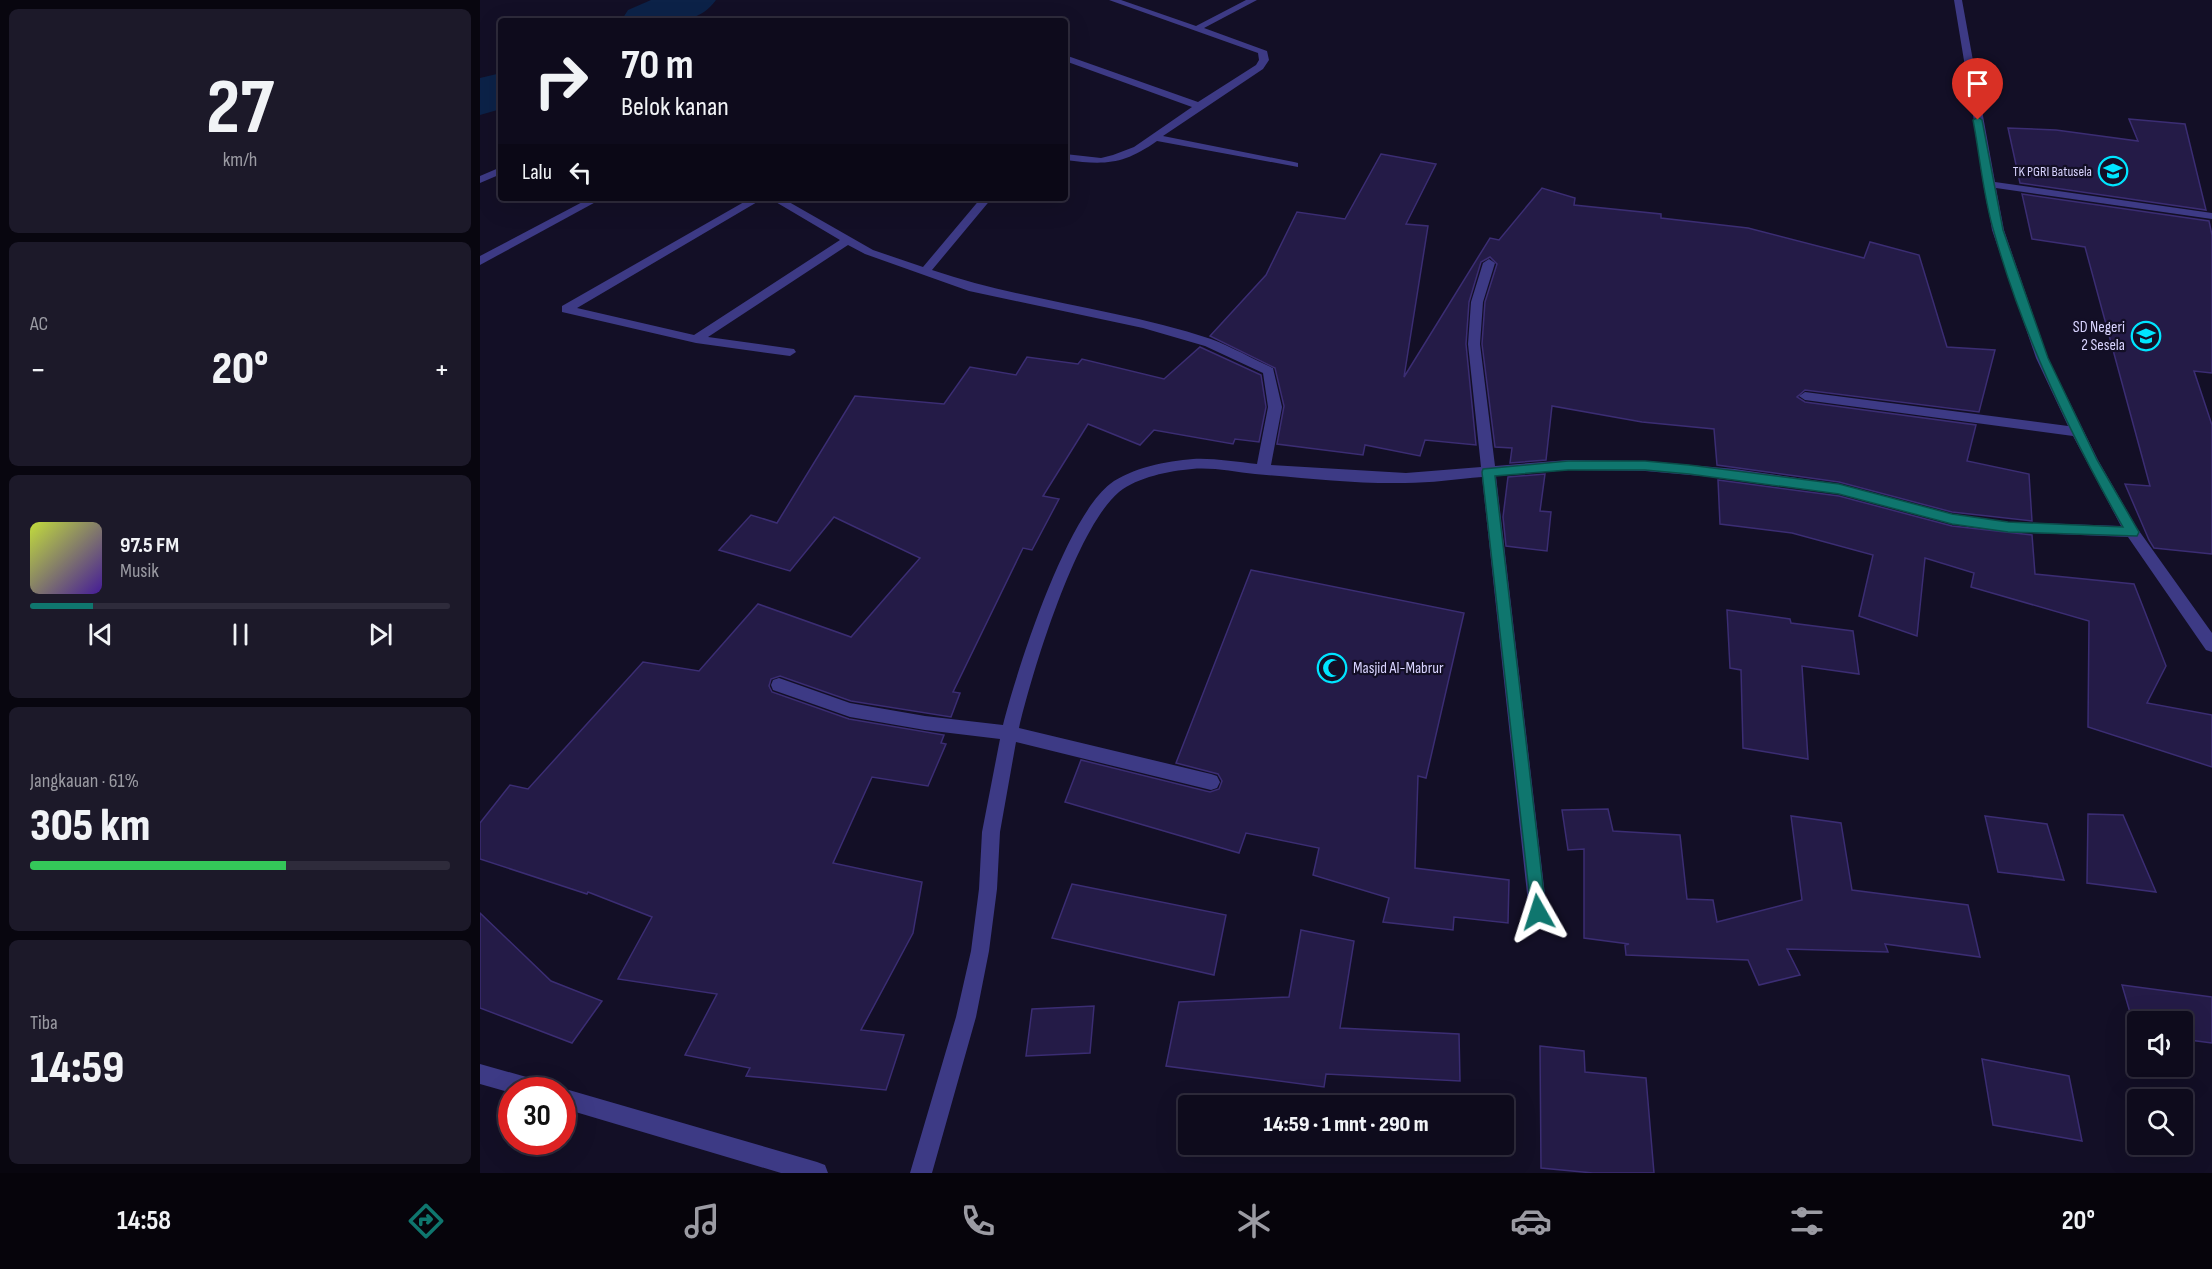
<!DOCTYPE html>
<html lang="id">
<meta charset="utf-8">
<style>
body{margin:0;font-family:"Sofia Sans Condensed",sans-serif;background:#1c1929;color:#f1f3f6;height:100vh;display:flex;flex-direction:column;font-size:22px;white-space:nowrap}
*{box-sizing:border-box;margin:0}
p{font-size:20px;color:#9b9ba3}
.icon{flex:none;width:33px;height:33px;fill:none;stroke:currentColor;stroke-width:2;stroke-linecap:round;stroke-linejoin:round}
.map{position:relative;flex:1;overflow:hidden}
.panel{display:flex;flex-direction:column;gap:9px;padding:9px;background:#08060f;width:480px}
.panel>*{flex:none}
.guide{position:absolute;left:18px;top:18px;width:570px;height:183px;border-radius:6px;box-shadow:0 6px 24px #0002,0 0 0 2px #2e2b3b;background:#0e0b1c;color:#f1f3f6;overflow:hidden}
.controls{position:absolute;left:1647px;top:1011px;display:grid;gap:12px}
.controls a{display:grid;place-items:center;width:66px;height:66px;border-radius:6px;background:#0e0b1c;box-shadow:0 6px 24px #0002,0 0 0 2px #2e2b3b;font-size:30px}
.speed{position:absolute;left:18px;top:1077px;display:flex;gap:12px;font-size:30px;font-weight:700;text-align:center}
.speed>*{display:grid;place-content:center;width:78px;height:78px;border-radius:50%;background:#0e0b1c;box-shadow:0 6px 24px #0002,0 0 0 2px #2e2b3b;line-height:1}
.speed .limit{border:9px solid #d22;background:#fff;color:#111}
.pin{position:absolute;display:grid;place-items:center;width:51px;height:51px;color:#fff;margin:-62px -26px;border-radius:50% 50% 50% 0;rotate:-45deg;box-shadow:0 0 6px #0007}
.pin .icon{rotate:45deg}
.me{position:absolute;width:66px;margin:-33px;rotate:354deg;stroke-linejoin:round;filter:drop-shadow(0 0 4px #0008)}
.turn{display:flex;align-items:center;gap:21px;height:126px;padding:0 24px;font-size:27px}
.turn .icon{width:78px;height:78px;stroke-width:2.5}
.turn b{display:block;font-size:42px;line-height:51px}
.then{display:flex;align-items:center;height:57px;padding:0 24px;background:#0003;gap:12px;font-size:22px}
.big{font-size:45px;font-weight:800;line-height:1.1}
.panel .card{flex:1;display:flex;flex-direction:column;justify-content:center;gap:9px;min-width:0;padding:0 21px;border-radius:9px;background:#1c1929}
.panel .dial{align-items:center;gap:0}
.dial b{font-size:78px;line-height:1}
.song{display:flex;align-items:center;gap:18px}
.cover{width:72px;height:72px;border-radius:9px;background:linear-gradient(135deg,hsl(70 70% 55%),hsl(260 70% 35%))}
.played{height:6px;border-radius:3px;background:linear-gradient(90deg,#0f766e 15%,#2e2b3b 15%)}
.keys{display:flex;justify-content:space-around;direction:ltr}
.heat{display:flex;justify-content:space-between;align-items:center;font-size:33px;direction:ltr}
.charge{height:9px;border-radius:4px;background:linear-gradient(90deg,#34c759 61%,#2e2b3b 0)}
.trip{position:absolute;left:698px;top:1095px;width:336px;height:60px;border-radius:6px;background:#0e0b1c;box-shadow:0 6px 24px #0002,0 0 0 2px #2e2b3b;font-weight:800;line-height:60px;text-align:center}
.tab-bar{display:flex;height:96px;justify-content:space-around;align-items:center;background:#06040b;color:#9b9ba3}
.tab-bar .icon{width:42px;height:42px}
.tab-bar .on{color:#0f766e}
.tab-bar b{font-size:27px;color:#f1f3f6}
main{display:flex;flex:1;min-height:0}
.map>svg:first-child{display:block}
.lines{fill:none;stroke-linecap:round;stroke-linejoin:round}
.river{fill:#0c2248;fill-rule:evenodd}
.building{fill:#241b47;stroke:#3b2d73;stroke-width:1.5}
.minor{fill:#3d3a85;fill-rule:evenodd}
.route{fill:#0f766e;stroke:#0a4d48;stroke-width:1.5}
.labels{text-anchor:middle;dominant-baseline:central;stroke-width:4.5;stroke-linejoin:round;paint-order:stroke}
.far-poi-label{font-size:14px;fill:#d9d4ff;stroke:#130f26;text-anchor:end}
.poi-label{font-size:16px;fill:#d9d4ff;stroke:#130f26;text-anchor:end}
</style>
<main>
<section class="panel">
<div class="card dial"><b>27</b><p>km/h</p></div>
<div class="card"><p>AC</p>
<div class="heat"><a>−</a><b class="big">20°</b><a>+</a></div>
</div>
<div class="card">
<div class="song"><i class="cover"></i><div><b>97.5 FM</b><p>Musik</p></div></div>
<div class="played"></div>
<div class="keys"><svg class="icon" aria-label="previous" viewBox="0 0 24 24"><path d="M18 5L8 12l10 7zM5 5v14"/></svg><svg class="icon" aria-label="pause" viewBox="0 0 24 24"><path d="M8 5v14M16 5v14"/></svg><svg class="icon" aria-label="next" viewBox="0 0 24 24"><path d="M6 5l10 7-10 7zM19 5v14"/></svg></div>
</div>
<div class="card"><p>Jangkauan · 61%</p><b class="big">305 km</b><div class="charge"></div></div>
<div class="card"><p>Tiba</p><b class="big">14:59</b></div>
</section>
<div class="map">
<svg width="1732" height="1173" viewBox="0 0 1732 1173">
<rect width="100%" height="100%" fill="#130f26"/>
<g class="lines">
<!-- river -->
<g class="river">
<path d="M171,0h65c-21,30 -63,21 -95,21l7,-11z"/>
<path d="M21,73v36l-21,6v-37z"/>
</g>
</g>
<!-- building -->
<g class="building">
<path d="M1649,119l56,5 21,86 -186,-27 -12,-55 48,2 82,11z"/>
<path d="M901,154l55,10 -30,60 22,2 -24,151 86,-139 9,2 43,-52 33,10 -1,7 87,9v4l87,10 116,30 6,-16 49,13 28,92 48,3 -16,62 -174,-22 -8,7 8,5 171,23 -9,36 62,13 3,47 -80,-9 -113,-30 -122,-17 -3,-36 -72,-7 -90,-16 -6,54 -36,3 2,-15 -17,-1 -13,-103 3,-42 12,-38 -7,-7 -9,5 -12,40 -3,42 10,101 -51,-5 -5,16 -55,-11 -2,10 -86,-11 7,-38 -9,-38 -65,-32 56,-61 31,-63 48,7z"/>
<path d="M1542,194l187,27 3,14v138l-18,-2 18,54v129l-58,-6 -5,-8 -24,-56 25,2 -65,-239 -53,-8z"/>
<path d="M720,347l61,28 5,32 -7,35 -24,-3 -2,5 -79,-14 -14,15 -52,-21 -45,72 16,3 -27,51 -9,-2 -70,144 7,1 -9,24 -100,-16 -71,-25 -9,3 -2,7 3,6 77,27 95,16 -3,8 5,1 -18,42 -56,-9 -39,86 89,19 -9,51 -52,97 43,5 -18,55 -140,-14 4,-8 -65,-13 32,-61 -99,-15 34,-62 -64,-25 -1,2 -107,-35v-36l30,-38 18,4 115,-127 56,9 59,-67 93,33 69,-79 -86,-41 -44,54 -71,-21 32,-35 26,8 78,-127 89,8 26,-37 46,8 11,-18 51,7 4,-5 82,20z"/>
<path d="M1065,474l-5,37 11,1 -4,39 -41,-5 -3,-29 5,-40z"/>
<path d="M1238,480l121,16 113,30 80,9 3,39 99,10 32,82 -19,37 65,12v52l-124,-40 1,-106 -118,-34 3,-14 -49,-15 -8,78 -58,-20 14,-61 -81,-22 -72,-9z"/>
<path d="M771,570l213,43 -38,165 -8,-2 -3,92 94,12 -1,43 -54,-6 -1,13 -70,-8 6,-24 -76,-23 6,-27 -73,-15 -7,20 -174,-51 16,-42 129,32 9,-3 3,-8 -4,-7 -42,-11z"/>
<path d="M1247,610l63,9 1,4 62,8 6,43 -57,-8 6,93 -65,-11 -2,-78 -11,-2z"/>
<path d="M1128,809l5,22 67,4 7,64 26,1 4,22 85,-22 -11,-84 50,7 11,67 116,15 12,52 -95,-13 3,8 -101,-3 13,26 -41,10 -11,-25 -122,-5 -1,-10 4,-1 -45,-6v-89l-16,1 -6,-40z"/>
<path d="M1608,814l35,1 33,77 -69,-9z"/>
<path d="M1505,816l62,8 17,56 -66,-8z"/>
<path d="M592,884l154,31 -12,60 -162,-37z"/>
<path d="M0,913l71,68 51,20 -30,42 -92,-35z"/>
<path d="M821,930l53,11 -14,87 119,6 1,47 -134,-7 -2,13 -158,-21 13,-64 110,-5z"/>
<path d="M1642,985l90,12v46l-30,-4v-17h-44l-2,11z"/>
<path d="M614,1006l-4,47 -64,3 6,-47z"/>
<path d="M1060,1046l44,5 1,21 61,6 8,95h-61l-52,-5z"/>
<path d="M1502,1059l87,17 13,65 -89,-16z"/>
</g>
<g class="lines">
<!-- minor -->
<g class="minor">
<path d="M629,0h12l75,26 50,-26h11l-53,28 63,23 2,9 -6,9 -100,67 131,26 4,1v4l-141,-26c-34,24 -52,24 -92,19v-6l36,4 12,-3 21,-8 58,-40 -127,-46v-6l133,47 58,-37 3,-5 -1,-7z"/>
<path d="M1474,0h8l33,182 217,31v6l-216,-31 8,42 44,128 50,102 39,68 75,105v19l-6,-2 -78,-113 -120,-5 -56,-8 -113,-30 -104,-15 -90,-8 -77,-1 -72,6 51,436 -2,6 -7,3 -7,-3 -2,-6 -47,-435c-25,2 -51,6 -77,6 -50,1 -100,-5 -150,-9 -20,-2 -43,-7 -63,-5 -23,2 -54,8 -73,23 -43,36 -87,180 -100,236l192,46 6,2 3,6 -3,6 -6,2 -195,-48 -16,90 -3,57 -8,62 -13,66 -44,156h-22l46,-156 15,-66 8,-62 3,-57 18,-93 -75,-9 -75,-13 -77,-27 -2,-5 2,-5 6,-2 71,25 75,13 78,9c14,-56 63,-207 107,-241 21,-16 57,-23 83,-25 21,-1 43,3 64,5l11,-57 -5,-34 -58,-27 -62,-18 -174,-37 -104,-37 -17,-9 -140,92 86,12 2,3 -6,4 -94,-13 -134,-31v-6l189,-108h13l-187,110 117,27 146,-95 -71,-42h13l91,52 50,17 58,-69h11l-60,72c91,31 188,39 279,69 21,8 42,20 62,29l9,39 -11,58 135,8 75,-6 -13,-123 3,-42 12,-39 6,-4 6,4 -12,39 -3,42 15,122 73,-6 77,1 90,8 104,15 113,30 56,8 113,4 -48,-90 -268,-36 -6,-4 6,-4 263,34 -32,-68 -44,-128z"/>
<path d="M21,167v7l-21,9v-7z"/>
<path d="M110,198h13l-123,67v-9z"/>
<path d="M0,1064l57,16 7,3 3,7h-35v3l-32,-9z"/>
<path d="M82,1088l255,74 8,3 3,8h-47l-219,-65v-18h-7z"/>
</g>
</g>
<!-- route -->
<path class="route" d="M1498,117l4,3 21,110 45,128 49,102 42,72 -2,4 -129,-4 -56,-8 -113,-30 -150,-20 -44,-4h-77l-73,6 51,436 -2,6 -6,3 -6,-3 -50,-446 1,-3 85,-8h77l44,4 150,19 113,30 56,8 115,5c-54,-94 -100,-191 -129,-295 -11,-36 -14,-76 -21,-112z"/>
<!-- icons -->
<defs>
<g id="school-ring" transform="scale(1.5)"><circle r="9.5" fill="#130f26" stroke="#00e5ff" stroke-width="1.5"/><path d="M0-5L7-2L0 1L-7-2ZM-4 1L0 2.5L4 1V4Q0 6-4 4Z" fill="#00e5ff"/></g>
<g id="mosque-ring" transform="scale(1.5)"><circle r="9.5" fill="#130f26" stroke="#00e5ff" stroke-width="1.5"/><path d="M3.5-4.9A6 6 0 1 0 3.5 4.9A5 5 0 1 1 3.5-4.9Z" fill="#00e5ff"/></g>
</defs>
<g fill-rule="evenodd">
<use href="#school-ring" x="1633" y="171"/>
<use href="#school-ring" x="1666" y="336"/>
<use href="#mosque-ring" x="852" y="668"/>
</g>
<g class="labels">
<!-- far-poi labels -->
<g class="far-poi-label">
<text x="1612" y="171">TK PGRI Batusela</text>
</g>
<!-- poi labels -->
<g class="poi-label">
<text x="1645" y="327">SD Negeri<tspan x="1645" dy="18">2 Sesela</tspan></text>
<text x="873" y="668" text-anchor="start">Masjid Al-Mabrur</text>
</g>
</g>
</svg>
<div class="controls">
<a><svg class="icon" aria-label="sound" viewBox="0 0 24 24"><path d="M4 9h4l5-4v14l-5-4H4zM17 9q2 3 0 6"/></svg></a>
<a><svg class="icon" aria-label="search" viewBox="0 0 24 24"><circle cx="10" cy="10" r="6"/><path d="M15 15l6 6"/></svg></a>
</div>
<div class="speed"><div class="limit">30</div></div>
<div class="pin" style="left:1498px;top:120px;background:#d93025"><svg class="icon" aria-label="arrive" viewBox="0 0 24 24"><path d="M6 21V4h12l-3 4 3 4H6"/></svg></div>
<svg class="me" style="left:1058px;top:912px" viewBox="-20 -20 40 40"><path d="M0-17L14 15 0 8-14 15z" fill="#0f766e" stroke="#fff" stroke-width="4"/></svg>
<div class="trip">14:59 · 1 mnt · 290 m</div>
<div class="guide">
<div class="turn"><svg class="icon" aria-label="right" viewBox="0 0 24 24"><path d="M7 20v-9h11M14 6l5 5-5 5"/></svg><div><b>70 m</b>Belok kanan</div></div>
<div class="then">Lalu<svg class="icon" aria-label="left" viewBox="0 0 24 24"><path d="M17 20v-9H6M10 6l-5 5 5 5"/></svg></div>
</div>
</div>
</main>
<nav class="tab-bar">
<b>14:58</b>
<svg class="icon on" aria-label="directions" viewBox="0 0 24 24"><path d="M12 3l9 9-9 9-9-9zM9 14v-3h6M13 9l2 2-2 2"/></svg>
<svg class="icon" aria-label="music" viewBox="0 0 24 24"><path d="M9 18V5l10-2v13"/><circle cx="6" cy="18" r="3"/><circle cx="16" cy="16" r="3"/></svg>
<svg class="icon" aria-label="phone" viewBox="0 0 24 24"><path d="M5 4h4l2 5-3 2q2 4 5 5l2-3 5 2v4C11 20 4 13 5 4z"/></svg>
<svg class="icon" aria-label="climate" viewBox="0 0 24 24"><path d="M12 3v18M4 7l16 10M4 17L20 7"/></svg>
<svg class="icon" aria-label="car" viewBox="0 0 24 24"><path d="M5 17H2v-5l4-1 3-4h7l3 4 3 1v5h-3M9 17h6M6 11h13"/><circle cx="7" cy="17" r="2"/><circle cx="17" cy="17" r="2"/></svg>
<svg class="icon" aria-label="filters" viewBox="0 0 24 24"><path d="M4 7h16M4 17h16"/><circle cx="9" cy="7" r="2"/><circle cx="15" cy="17" r="2"/></svg>
<b>20°</b>
</nav>
